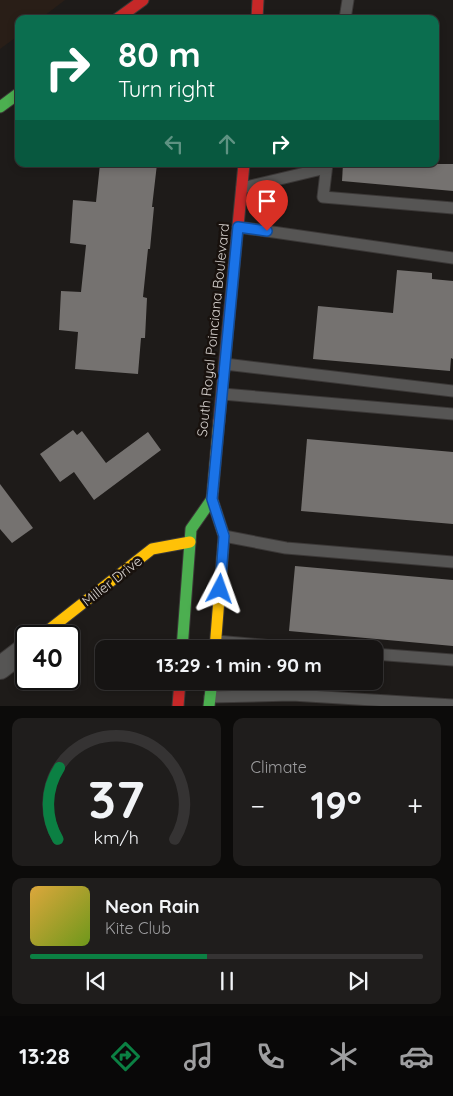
<!DOCTYPE html>
<meta charset="utf-8">
<style>
body{margin:0;font-family:Quicksand,sans-serif;background:#1f1d1c;color:#f1f3f6;height:100vh;display:flex;flex-direction:column;font-size:19px;white-space:nowrap}
*{box-sizing:border-box;margin:0}
p{font-size:16px;color:#9e9ea0}
.icon{flex:none;width:28px;height:28px;fill:none;stroke:currentColor;stroke-width:2;stroke-linecap:round;stroke-linejoin:round}
.map{position:relative;height:706px;overflow:hidden}
.details{display:flex;flex-direction:column;gap:12px;padding:12px;background:#0c0b0a;flex:1}
.details>*{flex:none}
.top-card{position:absolute;left:15px;top:15px;width:424px;height:152px;border-radius:10px;box-shadow:0 2px 8px #0003,0 0 0 1px #353333;background:#0b6e4f;color:#fff;overflow:hidden}
.speed{position:absolute;left:15px;top:625px;display:flex;gap:10px;font-size:25px;font-weight:700;text-align:center}
.speed>*{display:grid;place-content:center;width:65px;height:65px;border-radius:50%;background:#161413;box-shadow:0 2px 8px #0003,0 0 0 1px #353333;line-height:1}
.speed .limit{border:2px solid #111;border-radius:8px;background:#fff;color:#111}
.pin{position:absolute;display:grid;place-items:center;width:42px;height:42px;color:#fff;margin:-51px -21px;border-radius:50% 50% 50% 0;rotate:-45deg;box-shadow:0 0 5px #0007}
.pin .icon{rotate:45deg}
.me{position:absolute;width:55px;margin:-28px;rotate:4deg;stroke-linejoin:round;filter:drop-shadow(0 0 4px #0008)}
.turn{display:flex;align-items:center;gap:18px;height:105px;padding:0 20px;font-size:22px}
.turn .icon{width:65px;height:65px;stroke-width:2.5}
.turn b{display:block;font-size:35px;line-height:42px}
.lanes{display:flex;align-items:center;height:48px;padding:0 20px;background:#0003;justify-content:center;gap:25px;direction:ltr}
.lanes .off{opacity:.35}
.big{font-size:38px;font-weight:700;line-height:1.1}
.details .tile{flex:1;display:flex;flex-direction:column;justify-content:center;gap:8px;min-width:0;padding:0 18px;border-radius:10px;background:#1f1d1c}
.details .dial{align-items:center;gap:0}
.dial svg{height:130px;overflow:visible;fill:none;stroke:#353333;stroke-width:7;stroke-linecap:round;text-anchor:middle}
.dial text{fill:#f1f3f6;stroke:none}
.song{display:flex;align-items:center;gap:15px}
.cover{width:60px;height:60px;border-radius:8px;background:linear-gradient(135deg,hsl(40 70% 55%),hsl(80 70% 35%))}
.played{height:5px;border-radius:2px;background:linear-gradient(90deg,#0b8043 45%,#353333 45%)}
.keys{display:flex;justify-content:space-around;direction:ltr}
.heat{display:flex;justify-content:space-between;align-items:center;font-size:28px;direction:ltr}
.details .tiles{flex:1;display:grid;gap:12px;grid-template-columns:1fr 1fr}
.tile:last-child{grid-column:span 2}
.trip{position:absolute;left:95px;top:640px;width:288px;height:50px;border-radius:10px;background:#161413;box-shadow:0 2px 8px #0003,0 0 0 1px #353333;font-weight:700;line-height:50px;text-align:center}
.dock{display:flex;height:80px;justify-content:space-around;align-items:center;background:#090808;color:#9e9ea0}
.dock .icon{width:35px;height:35px}
.dock .on{color:#0b8043}
.dock b{font-size:22px;color:#f1f3f6}
.map>svg:first-child{display:block}
.built{fill:#291e17}
.building{fill:#757270}
.lines{fill:none;stroke-linecap:round;stroke-linejoin:round}
.lane-casing{stroke:#3b3837;stroke-width:13}
.street-casing{stroke:#3b3837;stroke-width:24}
.fast-casing{stroke:#3b3837;stroke-width:13}
.slow-casing{stroke:#3b3837;stroke-width:13}
.jam-casing{stroke:#3b3837;stroke-width:13}
.lane{stroke:#565554;stroke-width:11}
.street{stroke:#565554;stroke-width:22}
.fast{stroke:#4caf50;stroke-width:11}
.slow{stroke:#ffc107;stroke-width:11}
.jam{stroke:#c62828;stroke-width:11}
.route-casing{stroke:#114b97;stroke-width:12}
.route{stroke:#1a73e8;stroke-width:9}
.labels{text-anchor:middle;dominant-baseline:central;stroke-width:5;stroke-linejoin:round;paint-order:stroke}
.street-label{font-size:14px;fill:#d6d1ce;stroke:#18110d}
</style>
<div class="map">
<svg width="453" height="706" viewBox="0 0 453 706">
<rect width="100%" height="100%" fill="#1e1b19"/>
<!-- built -->
<path class="built" d="M0,0h65l-25,19h-21v16l-19,14z"/>
<!-- building -->
<g class="building">
<path d="M100,164h57l-5,43h2l-4,42h-2l-5,48 4,1 -2,40h-4l-3,36 -63,-5 3,-37 -19,-2 2,-39 20,1 5,-47 -16,-2 3,-43 23,2z"/>
<path d="M343,164h110v27l-111,-10z"/>
<path d="M397,270l35,3v6l21,2v78l-2,-1 -1,13 -137,-12 5,-53 75,7z"/>
<path d="M73,430l4,5 5,-4 24,32 42,-31 13,18 -67,50 -20,-28 -14,10 -20,-28z"/>
<path d="M307,439l146,13v72l-152,-13z"/>
<path d="M0,484l33,44 -21,15 -12,-14z"/>
<path d="M295,566l158,14v66l-164,-15z"/>
</g>
<g class="lines">
<!-- lane casing -->
<g class="lane-casing">
<g id="lane">
<path d="M345,19l3,-19"/>
<path d="M327,164l-4,33 130,11"/>
<path d="M242,188l84,-20"/>
<path d="M238,227l215,31"/>
<path d="M225,364l228,27"/>
<path d="M223,394l230,20"/>
<path d="M224,536l62,12 167,14"/>
<path d="M216,641l91,8"/>
<path d="M374,654l79,6"/>
<path d="M210,697l82,-2 161,10"/>
</g>
</g>
<!-- street casing -->
<g class="street-casing">
<path id="street" d="M0,668l26,-20"/>
</g>
<!-- fast casing -->
<g class="fast-casing">
<g id="fast">
<path d="M0,107l19,-14"/>
<path d="M182,649l9,-120 21,-30"/>
<path d="M209,706l3,-25"/>
</g>
</g>
<!-- slow casing -->
<g class="slow-casing">
<g id="slow">
<path d="M41,636l111,-87 38,-7"/>
<path d="M215,649l9,-113 -12,-37 7,-78"/>
</g>
</g>
<!-- jam casing -->
<g class="jam-casing">
<g id="jam">
<path d="M117,19l26,-19"/>
<path d="M257,19l1,-19"/>
<path d="M219,421l25,-257"/>
<path d="M178,706l2,-25"/>
</g>
</g>
<!-- lane -->
<use href="#lane" class="lane"/>
<!-- street -->
<use href="#street" class="street"/>
<!-- fast -->
<use href="#fast" class="fast"/>
<!-- slow -->
<use href="#slow" class="slow"/>
<!-- jam -->
<use href="#jam" class="jam"/>
</g>
<g class="lines">
<!-- route casing -->
<g class="route-casing">
<path id="route" d="M220,589l4,-53 -12,-37 26,-272 29,4"/>
</g>
<!-- route -->
<use href="#route" class="route"/>
</g>
<g class="labels">
<!-- street labels -->
<g class="street-label">
<text transform="translate(213 330) rotate(-84)">South Royal Poinciana Boulevard</text>
<text transform="translate(112 581) rotate(-38)">Miller Drive</text>
</g>
</g>
</svg>
<div class="speed"><div class="limit">40</div></div>
<div class="pin" style="left:267px;top:231px;background:#d93025"><svg class="icon" aria-label="arrive" viewBox="0 0 24 24"><path d="M6 21V4h12l-3 4 3 4H6"/></svg></div>
<svg class="me" style="left:220px;top:589px" viewBox="-20 -20 40 40"><path d="M0-17L14 15 0 8-14 15z" fill="#1a73e8" stroke="#fff" stroke-width="4"/></svg>
<div class="trip">13:29 · 1 min · 90 m</div>
<div class="top-card">
<div class="turn"><svg class="icon" aria-label="right" viewBox="0 0 24 24"><path d="M7 20v-9h11M14 6l5 5-5 5"/></svg><div><b>80 m</b>Turn right</div></div>
<div class="lanes"><svg class="icon off" aria-label="left" viewBox="0 0 24 24"><path d="M17 20v-9H6M10 6l-5 5 5 5"/></svg><svg class="icon off" aria-label="ahead" viewBox="0 0 24 24"><path d="M12 20V5M6 11l6-6 6 6"/></svg><svg class="icon" aria-label="right" viewBox="0 0 24 24"><path d="M7 20v-9h11M14 6l5 5-5 5"/></svg></div>
</div>
</div>
<section class="details">
<div class="tiles">
<div class="tile dial"><svg viewBox="0 0 100 80">
<path d="M14 69A42 42 0 1 1 86 69"/>
<path d="M14 69A42 42 0 0 1 15 25" stroke="#0b8043"/>
<text x="50" y="56" font-size="32" font-weight="700">37</text>
<text x="50" y="72" font-size="11">km/h</text>
</svg></div>
<div class="tile"><p>Climate</p>
<div class="heat"><a>−</a><b class="big">19°</b><a>+</a></div>
</div>
<div class="tile">
<div class="song"><i class="cover"></i><div><b>Neon Rain</b><p>Kite Club</p></div></div>
<div class="played"></div>
<div class="keys"><svg class="icon" aria-label="previous" viewBox="0 0 24 24"><path d="M18 5L8 12l10 7zM5 5v14"/></svg><svg class="icon" aria-label="pause" viewBox="0 0 24 24"><path d="M8 5v14M16 5v14"/></svg><svg class="icon" aria-label="next" viewBox="0 0 24 24"><path d="M6 5l10 7-10 7zM19 5v14"/></svg></div>
</div>
</div>
</section>
<nav class="dock">
<b>13:28</b>
<svg class="icon on" aria-label="directions" viewBox="0 0 24 24"><path d="M12 3l9 9-9 9-9-9zM9 14v-3h6M13 9l2 2-2 2"/></svg>
<svg class="icon" aria-label="music" viewBox="0 0 24 24"><path d="M9 18V5l10-2v13"/><circle cx="6" cy="18" r="3"/><circle cx="16" cy="16" r="3"/></svg>
<svg class="icon" aria-label="phone" viewBox="0 0 24 24"><path d="M5 4h4l2 5-3 2q2 4 5 5l2-3 5 2v4C11 20 4 13 5 4z"/></svg>
<svg class="icon" aria-label="climate" viewBox="0 0 24 24"><path d="M12 3v18M4 7l16 10M4 17L20 7"/></svg>
<svg class="icon" aria-label="car" viewBox="0 0 24 24"><path d="M5 17H2v-5l4-1 3-4h7l3 4 3 1v5h-3M9 17h6M6 11h13"/><circle cx="7" cy="17" r="2"/><circle cx="17" cy="17" r="2"/></svg>
</nav>
